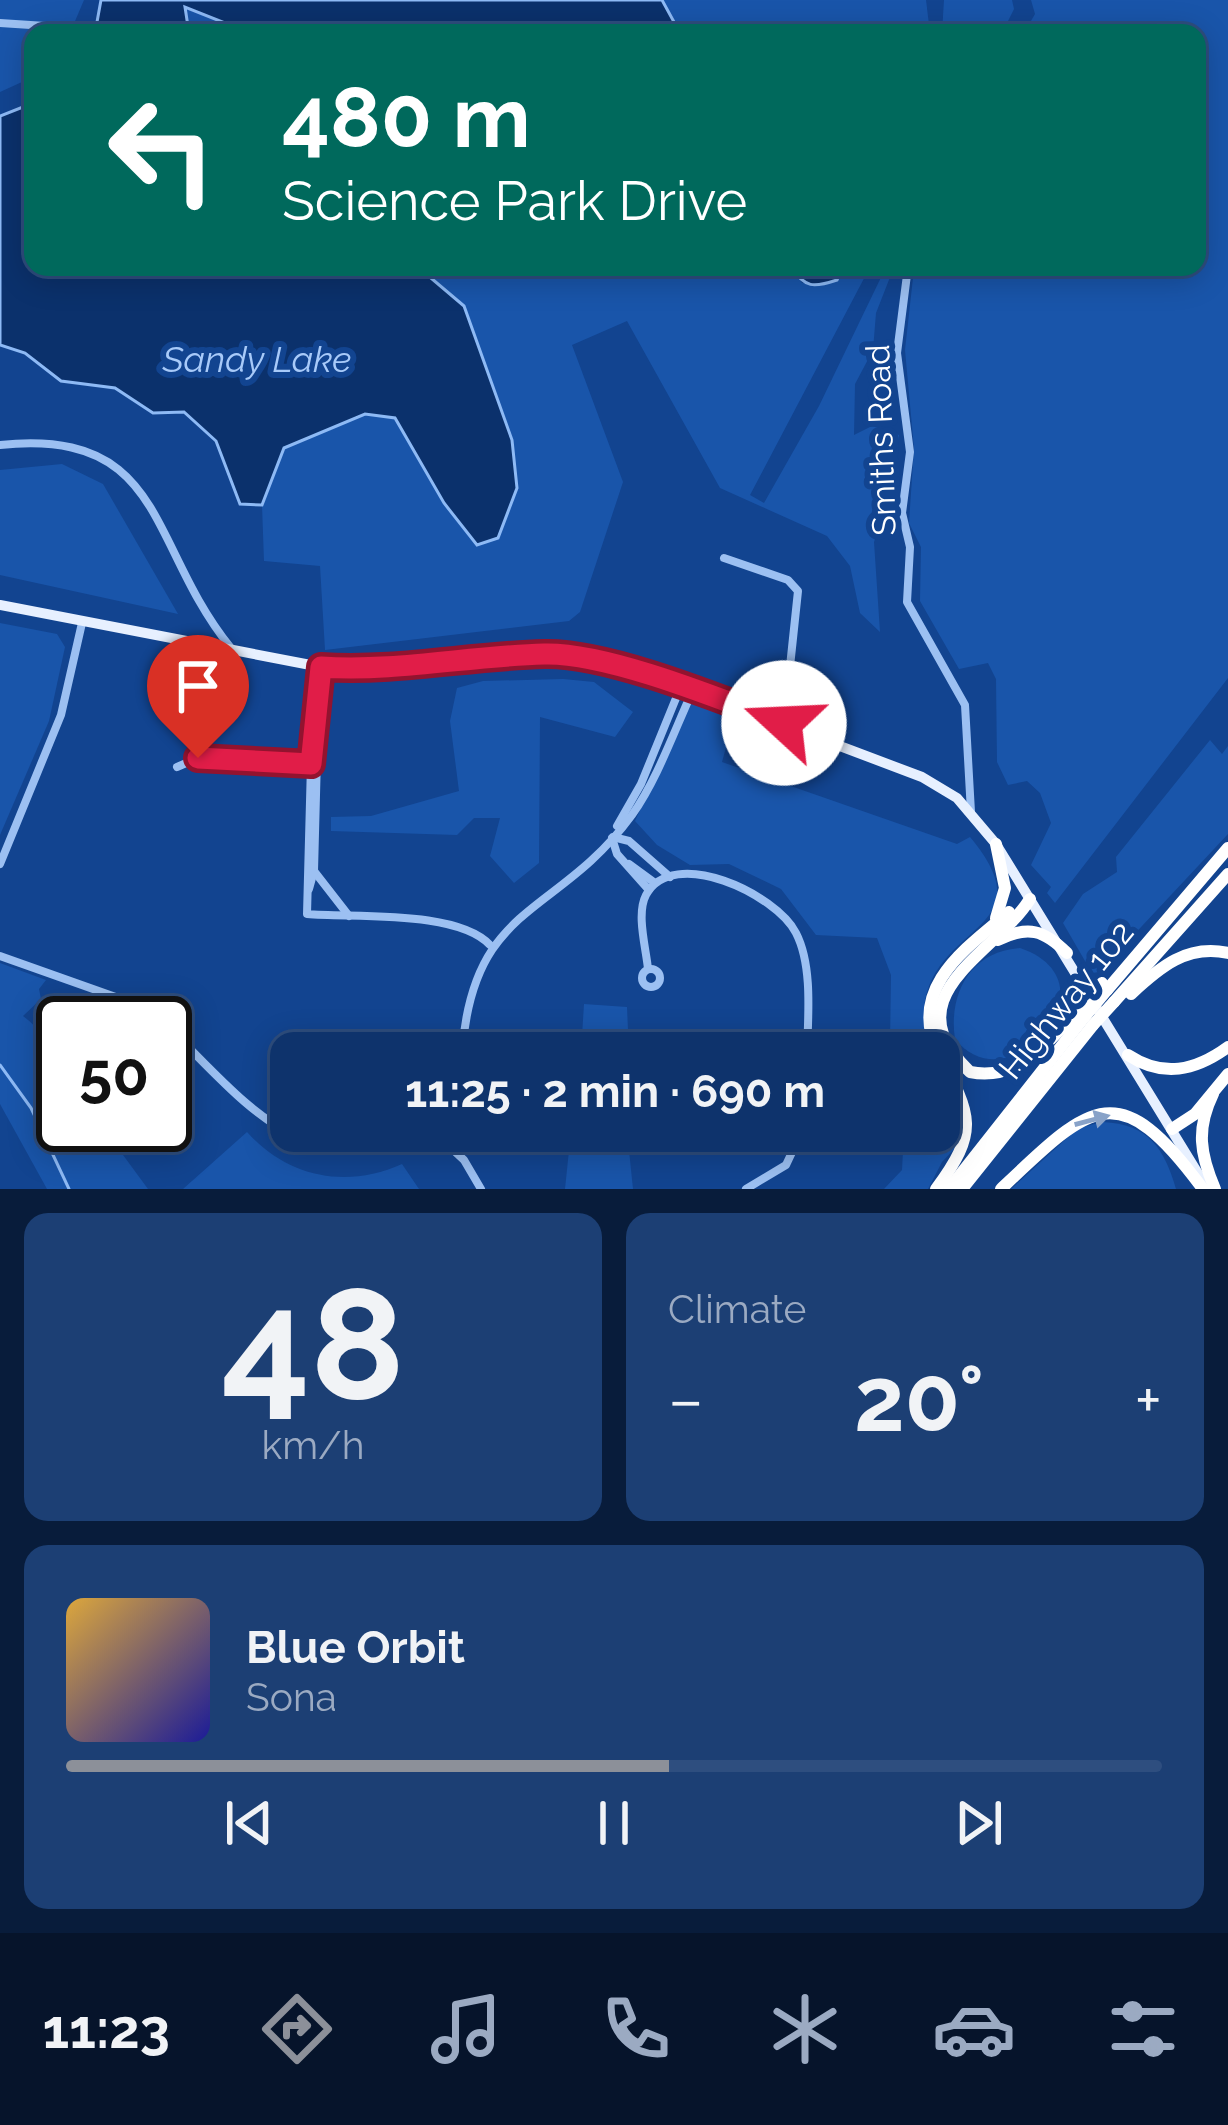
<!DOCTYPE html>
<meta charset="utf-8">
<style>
body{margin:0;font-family:Raleway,sans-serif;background:#1c3f74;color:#f1f3f6;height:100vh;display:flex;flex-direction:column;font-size:45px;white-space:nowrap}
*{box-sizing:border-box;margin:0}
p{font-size:39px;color:#9baac2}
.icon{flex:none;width:66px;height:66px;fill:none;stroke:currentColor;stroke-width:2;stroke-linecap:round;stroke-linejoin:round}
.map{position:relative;height:1189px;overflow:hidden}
.details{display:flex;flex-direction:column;gap:24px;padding:24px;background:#081c3b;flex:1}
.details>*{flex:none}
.top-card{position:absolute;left:24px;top:24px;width:1182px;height:252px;border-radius:24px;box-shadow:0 6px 30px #0003,0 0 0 3px #2e4e7f;background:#00695c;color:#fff;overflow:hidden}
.speed{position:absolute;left:36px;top:996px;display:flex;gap:24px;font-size:60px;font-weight:700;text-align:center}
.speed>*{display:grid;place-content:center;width:156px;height:156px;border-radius:50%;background:#0e336c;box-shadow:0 6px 30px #0003,0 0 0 3px #2e4e7f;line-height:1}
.speed .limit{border:6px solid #111;border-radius:18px;background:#fff;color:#111}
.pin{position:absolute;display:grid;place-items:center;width:102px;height:102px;color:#fff;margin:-123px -51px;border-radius:50% 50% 50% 0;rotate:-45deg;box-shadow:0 0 12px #0007}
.pin .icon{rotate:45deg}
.me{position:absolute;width:132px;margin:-66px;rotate:290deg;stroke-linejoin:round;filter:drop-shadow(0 0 9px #0008)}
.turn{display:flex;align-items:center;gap:42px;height:252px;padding:0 60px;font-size:54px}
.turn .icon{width:156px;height:156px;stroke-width:2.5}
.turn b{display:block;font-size:84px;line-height:102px}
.big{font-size:90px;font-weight:700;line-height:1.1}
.details .widget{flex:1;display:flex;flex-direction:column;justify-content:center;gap:18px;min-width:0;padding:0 42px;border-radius:24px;background:#1c3f74}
.details .dial{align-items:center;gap:0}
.dial b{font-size:156px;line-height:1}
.song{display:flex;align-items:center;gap:36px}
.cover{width:144px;height:144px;border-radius:18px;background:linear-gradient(135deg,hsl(40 70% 55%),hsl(240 70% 35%))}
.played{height:12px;border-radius:6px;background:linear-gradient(90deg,#8c9099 55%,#2e4e7f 55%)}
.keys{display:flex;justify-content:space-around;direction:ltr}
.heat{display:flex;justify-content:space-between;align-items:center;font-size:66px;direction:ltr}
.details .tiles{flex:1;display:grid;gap:24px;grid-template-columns:1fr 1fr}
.widget:last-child{grid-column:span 2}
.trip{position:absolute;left:270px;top:1032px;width:690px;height:120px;border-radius:24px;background:#0e336c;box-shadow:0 6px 30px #0003,0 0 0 3px #2e4e7f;font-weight:700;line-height:120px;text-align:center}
.menu{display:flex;height:192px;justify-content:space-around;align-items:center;background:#06142b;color:#9baac2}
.menu .icon{width:84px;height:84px}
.menu .selected{color:#8c9099}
.menu b{font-size:54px;color:#f1f3f6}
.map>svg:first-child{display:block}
.green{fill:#1955aa}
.water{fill:#0b316c;stroke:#8ebaf5;stroke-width:3}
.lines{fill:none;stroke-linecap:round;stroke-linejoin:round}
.stream{stroke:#8ebaf5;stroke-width:3}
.minor{stroke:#9cc0f2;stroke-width:8}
.major{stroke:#e7f0ff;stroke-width:10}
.highway{stroke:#fff;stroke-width:12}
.highway-bridge{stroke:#fff;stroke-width:12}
.oneway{fill:#88a2c8}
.route-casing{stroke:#92132f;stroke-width:30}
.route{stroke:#e11d48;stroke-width:21}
.labels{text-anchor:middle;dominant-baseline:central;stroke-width:12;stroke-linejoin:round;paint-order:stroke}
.street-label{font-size:33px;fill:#fff;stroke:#124490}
.water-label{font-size:36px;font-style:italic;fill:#a8caf9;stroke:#124490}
</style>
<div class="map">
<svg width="1228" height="1189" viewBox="0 0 1228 1189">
<rect width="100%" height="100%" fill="#124490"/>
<!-- green -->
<g class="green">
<path d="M0,0h84l-14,33h-37v44l-33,15z"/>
<path d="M662,0h264l4,33h-250z"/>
<path d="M944,0h68l2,9 -12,24h-60z"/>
<path d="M1031,0h197v678l-173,225 -8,-10 4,-6 -20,-22 20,-42 -11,-30 -13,-12 -19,4 -11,-23 -1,-83 -8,-16 -29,6 -39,-68 1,-54 -12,-24 5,-75 -9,-98 9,-81 283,-2v-234h-173l11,-19z"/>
<path d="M184,6l66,27h-61z"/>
<path d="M418,267h372l12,16 35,-3 6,-13h27l-120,228 14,8 55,-97 67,-139h8l-18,46 -3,37 -18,34 -1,51 18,-9 27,9 -7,55 -18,52 6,90 -20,-19 -10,-47 -23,-30 -107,-48 -93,-167 -55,24 51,137 -43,130 -11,9 -244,29 -5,-84 -56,-5 -2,-56 21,-57 82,-34 30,4 49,85 20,-197z"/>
<path d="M62,464l41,20 75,130 -178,-39v-105z"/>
<path d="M0,623l57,11 8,13 -16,74 -49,114z"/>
<path d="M563,679l31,3 39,30 -18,25 -75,-20 -1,146 -25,20 -24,-27 10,-38h-26l-17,17 -126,-4v-14l40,-1 88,-25 -9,-70 7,-33 26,-7z"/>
<path d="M690,702l44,16 -12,44 235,82 13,-7c72,86 -19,86 -42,152 -8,21 -2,43 3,64h-34l-7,-9 1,-69 -14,-37 -61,-3 -35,-46 -52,-25 -39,1 -33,-20 -22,-24z"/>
<path d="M1210,740l12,14 6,-8v88l-129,138 -7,1 -29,-50 20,-29 34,-22 -1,-15z"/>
<path d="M1020,948c100,34 -10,160 -65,91 -7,-46 16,-88 65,-91z"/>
<path d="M0,963l46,17 -7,9 2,10 -18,17c37,28 40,66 40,109h38l47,64h-101l-47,-85z"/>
<path d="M584,1004l43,3 2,46h-48z"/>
<path d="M939,1069l25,49 -4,25 -18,19 -14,27h-44l18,-19 2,-39h35z"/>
<path d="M1103,1122c45,2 61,26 73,67h-165l67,-61z"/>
<path d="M571,1131h56l6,58h-68z"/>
<path d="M247,1132c41,46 100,57 155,32l17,25h-236z"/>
</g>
<!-- water -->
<g class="water">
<path d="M101,0h561l18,33h-430l-65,-26 4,26h-94z"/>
<path d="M33,103v164h385l46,39 48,134 5,48 -19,50 -21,7 -33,-42 -49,-85 -30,-4 -81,34 -22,57 -22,-1 -24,-63 -32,-29 -31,1 -38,-25 -54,-7 -36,-28 -25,-8v-229z"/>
<path d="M790,267h53l-6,13c-24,8 -31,8 -47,-13z"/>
</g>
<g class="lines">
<!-- stream -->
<path class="stream" d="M0,1065l31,43 38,81"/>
<!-- minor -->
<g class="minor">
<path d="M0,23l61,4"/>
<path d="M908,267l-11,86 13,99 -8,61 8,34 -3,55 58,103 6,107"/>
<path d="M0,445c167,-17 147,100 231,203"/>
<path d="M724,558l64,22 10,11 -14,132"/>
<path d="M321,667l-10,97 -4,150c49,4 150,-4 183,31"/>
<path d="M177,767l21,-9 114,6"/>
<path d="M617,826l24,-42 40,-98"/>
<path d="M613,837l16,4 41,36"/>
<path d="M612,838l5,16 32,36"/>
<path d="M0,864l61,-149 21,-92"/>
<path d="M629,864l26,19"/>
<path d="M314,871l35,45"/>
<path d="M309,889l5,-18 4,-152"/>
<path d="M0,956l141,50 23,17"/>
<circle cx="651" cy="978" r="9"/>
<path d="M648,969c-2,-21 -12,-55 -2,-74 27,-50 130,-1 150,38 17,33 12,84 11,120"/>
<path d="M165,1024c80,77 138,165 269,107"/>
<path d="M462,1053c11,-152 95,-135 170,-238 26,-37 42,-84 61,-125"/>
<path d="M434,1132l30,28 17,29"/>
<path d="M746,1189l40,-24 16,-34"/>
</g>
<!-- major -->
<path class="major" d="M0,605l321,62 146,-4 81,-10 122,29 252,95 35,21 39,46 211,344"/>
<!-- highway -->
<g class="highway">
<path d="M1030,899c-35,56 -141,96 -60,173 51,10 78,-32 111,-64"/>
<path d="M996,918l9,-30 -9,-44"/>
<path d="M998,940c30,-15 46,-10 69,13"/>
<path d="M1107,990l121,-142"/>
<path d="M1131,994c29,-27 56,-50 97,-41"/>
<path d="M1114,1002l114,-128"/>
<path d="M938,1053c-31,-65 27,-104 71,-141"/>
<path d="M1128,1055c35,23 67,16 100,-8"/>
<path d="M1213,1094c-17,35 -13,60 2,95"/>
<path d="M1172,1129l23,-15 33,-40"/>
<path d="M936,1189c43,-58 36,-73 3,-134"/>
<path d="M949,1189l137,-174"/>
<path d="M962,1189l131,-164"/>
<path d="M1001,1189c91,-87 118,-114 202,0"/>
</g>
<!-- highway-bridge -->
<g class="highway-bridge">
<path d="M1081,1008l21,-25"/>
<path d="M1086,1015l21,-25"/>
<path d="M1093,1025l21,-23"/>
</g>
</g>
<!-- one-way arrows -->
<defs><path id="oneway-solid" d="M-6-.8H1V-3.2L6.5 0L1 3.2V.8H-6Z" transform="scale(3)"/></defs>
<use class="oneway" href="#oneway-solid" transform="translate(1092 1120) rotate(-15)"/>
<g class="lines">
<!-- route casing -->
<g class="route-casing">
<path id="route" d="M198,758l113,6 10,-97c75,5 148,-11 223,-13 63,-2 179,46 240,69"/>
</g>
<!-- route -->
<use href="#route" class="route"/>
</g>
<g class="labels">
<!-- street labels -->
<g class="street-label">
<text transform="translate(881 440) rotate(-92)">Smiths Road</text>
<text transform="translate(1066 1000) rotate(-51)">Highway 102</text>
</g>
<!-- water labels -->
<g class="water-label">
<text x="257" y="359">Sandy Lake</text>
</g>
</g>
</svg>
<div class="speed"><div class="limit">50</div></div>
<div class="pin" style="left:198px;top:758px;background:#d93025"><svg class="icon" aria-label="arrive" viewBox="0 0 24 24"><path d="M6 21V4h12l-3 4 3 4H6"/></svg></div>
<svg class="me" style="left:784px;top:723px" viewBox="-20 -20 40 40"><circle r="19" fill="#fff"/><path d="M0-13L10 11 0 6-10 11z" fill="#e11d48"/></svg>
<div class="trip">11:25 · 2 min · 690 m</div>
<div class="top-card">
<div class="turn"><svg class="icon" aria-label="left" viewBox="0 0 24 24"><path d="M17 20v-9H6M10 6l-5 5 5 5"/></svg><div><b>480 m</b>Science Park Drive</div></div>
</div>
</div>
<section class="details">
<div class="tiles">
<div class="widget dial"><b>48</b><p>km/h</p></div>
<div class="widget"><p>Climate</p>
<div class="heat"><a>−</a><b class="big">20°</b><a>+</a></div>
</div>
<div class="widget">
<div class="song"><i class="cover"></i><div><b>Blue Orbit</b><p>Sona</p></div></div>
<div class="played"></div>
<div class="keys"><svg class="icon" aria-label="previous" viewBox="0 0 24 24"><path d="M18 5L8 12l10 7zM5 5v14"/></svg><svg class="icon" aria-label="pause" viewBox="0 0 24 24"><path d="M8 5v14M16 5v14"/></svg><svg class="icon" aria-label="next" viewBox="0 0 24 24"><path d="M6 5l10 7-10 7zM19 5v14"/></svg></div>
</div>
</div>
</section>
<nav class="menu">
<b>11:23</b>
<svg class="icon selected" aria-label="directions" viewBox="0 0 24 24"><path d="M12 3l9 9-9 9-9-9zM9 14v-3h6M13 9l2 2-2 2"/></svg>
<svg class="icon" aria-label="music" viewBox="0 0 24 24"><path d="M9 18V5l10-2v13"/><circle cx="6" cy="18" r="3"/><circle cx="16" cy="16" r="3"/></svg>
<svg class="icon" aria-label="phone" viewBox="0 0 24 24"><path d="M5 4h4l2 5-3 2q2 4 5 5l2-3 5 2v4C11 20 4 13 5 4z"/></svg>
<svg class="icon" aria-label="climate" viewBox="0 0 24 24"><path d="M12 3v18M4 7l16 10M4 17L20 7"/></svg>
<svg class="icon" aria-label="car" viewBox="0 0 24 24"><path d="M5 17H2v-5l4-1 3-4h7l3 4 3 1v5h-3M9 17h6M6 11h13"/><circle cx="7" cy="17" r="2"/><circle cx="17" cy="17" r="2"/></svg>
<svg class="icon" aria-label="filters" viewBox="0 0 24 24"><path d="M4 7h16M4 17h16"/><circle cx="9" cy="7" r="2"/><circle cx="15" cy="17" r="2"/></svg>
</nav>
